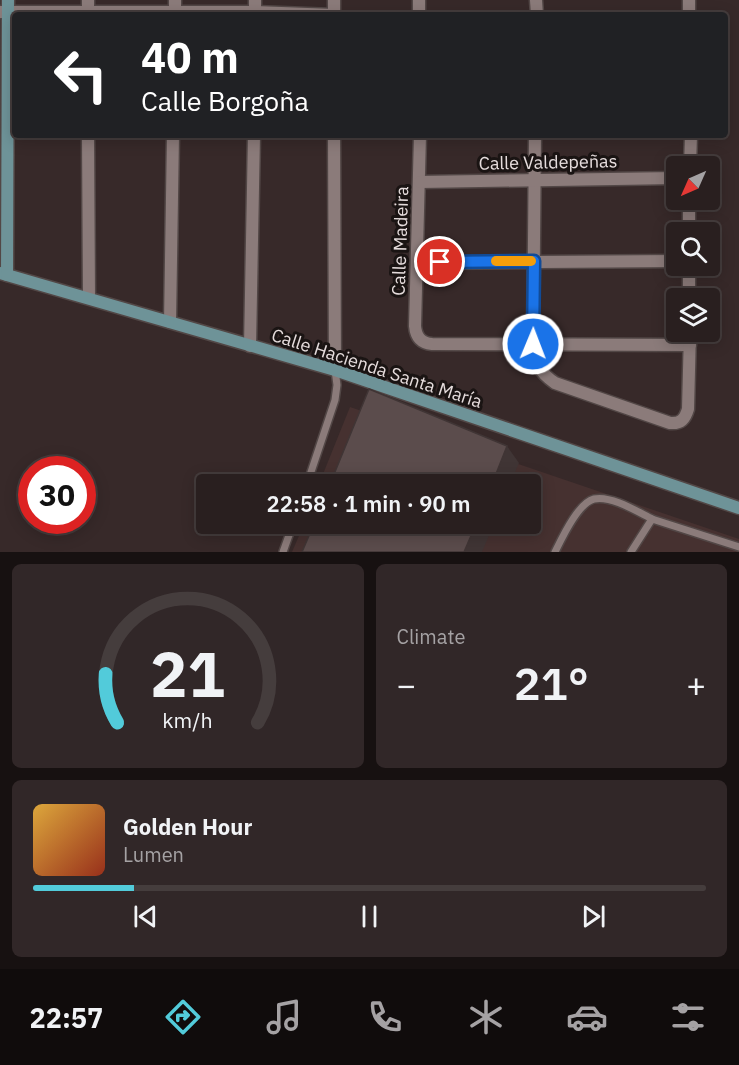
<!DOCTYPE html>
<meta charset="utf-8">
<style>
body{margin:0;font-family:"IBM Plex Sans",sans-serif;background:#312728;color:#f1f3f6;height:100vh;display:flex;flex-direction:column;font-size:22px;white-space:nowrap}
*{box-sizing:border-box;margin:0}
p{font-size:20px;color:#a5a2a4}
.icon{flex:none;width:33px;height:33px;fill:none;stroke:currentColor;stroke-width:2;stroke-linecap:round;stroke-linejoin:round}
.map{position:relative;height:552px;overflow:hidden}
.details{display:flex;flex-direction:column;gap:12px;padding:12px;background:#171111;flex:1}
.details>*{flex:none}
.banner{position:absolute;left:12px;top:12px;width:716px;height:126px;border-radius:6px;box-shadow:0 3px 15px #0003,0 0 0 2px #453d3d;background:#202124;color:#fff;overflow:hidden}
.needle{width:39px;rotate:225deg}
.buttons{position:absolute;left:666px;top:156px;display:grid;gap:12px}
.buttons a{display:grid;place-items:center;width:54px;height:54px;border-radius:6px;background:#291f1f;box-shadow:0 3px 15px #0003,0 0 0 2px #453d3d;font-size:30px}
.speed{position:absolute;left:18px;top:456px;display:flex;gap:12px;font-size:30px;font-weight:700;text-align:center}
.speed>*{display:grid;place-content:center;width:78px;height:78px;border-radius:50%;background:#291f1f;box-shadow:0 3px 15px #0003,0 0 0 2px #453d3d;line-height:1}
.speed .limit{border:9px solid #d22;background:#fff;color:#111}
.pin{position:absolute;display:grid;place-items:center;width:51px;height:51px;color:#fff;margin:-26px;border:3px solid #fff;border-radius:50%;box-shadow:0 2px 6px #0007}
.me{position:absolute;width:66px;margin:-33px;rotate:1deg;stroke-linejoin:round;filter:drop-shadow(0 0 4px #0008)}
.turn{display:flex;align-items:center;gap:21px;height:126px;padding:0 30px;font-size:27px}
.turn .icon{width:78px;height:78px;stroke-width:2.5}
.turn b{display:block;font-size:42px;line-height:51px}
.big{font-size:45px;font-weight:600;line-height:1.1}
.details .widget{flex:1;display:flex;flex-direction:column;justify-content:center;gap:9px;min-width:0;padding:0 21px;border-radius:9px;background:#312728}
.details .dial{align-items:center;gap:0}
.dial svg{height:156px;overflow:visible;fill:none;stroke:#453d3d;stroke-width:7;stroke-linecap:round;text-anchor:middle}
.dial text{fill:#f1f3f6;stroke:none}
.song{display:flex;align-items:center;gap:18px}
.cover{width:72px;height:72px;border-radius:9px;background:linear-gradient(135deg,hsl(40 70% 55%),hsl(10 70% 35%))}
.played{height:6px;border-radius:3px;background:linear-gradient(90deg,#52cbda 15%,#453d3d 15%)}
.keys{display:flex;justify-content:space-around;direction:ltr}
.heat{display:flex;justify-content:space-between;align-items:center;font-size:33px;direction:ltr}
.details .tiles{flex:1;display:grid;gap:12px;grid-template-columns:1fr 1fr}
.widget:last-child{grid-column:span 2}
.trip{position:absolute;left:196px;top:474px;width:345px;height:60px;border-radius:6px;background:#291f1f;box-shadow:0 3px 15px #0003,0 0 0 2px #453d3d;font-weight:600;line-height:60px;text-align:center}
.dock{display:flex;height:96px;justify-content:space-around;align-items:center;background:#100c0c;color:#a5a2a4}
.dock .icon{width:42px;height:42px}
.dock .selected{color:#52cbda}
.dock b{font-size:27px;color:#f1f3f6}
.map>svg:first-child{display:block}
.built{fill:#463130}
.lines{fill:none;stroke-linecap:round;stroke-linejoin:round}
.lane-casing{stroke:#524746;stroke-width:10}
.street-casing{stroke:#524746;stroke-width:15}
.secondary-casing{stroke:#524746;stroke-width:15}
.lane{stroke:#8b7b7a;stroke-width:7}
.street{stroke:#8b7b7a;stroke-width:12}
.secondary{stroke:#6e9398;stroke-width:12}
.shaded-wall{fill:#403535}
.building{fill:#5b4c4c;stroke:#403535;stroke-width:1.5}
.route-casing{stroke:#114b97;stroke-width:15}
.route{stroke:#1a73e8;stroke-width:10}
.slow{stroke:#f59e0b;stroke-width:10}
.labels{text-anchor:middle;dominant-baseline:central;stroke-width:6;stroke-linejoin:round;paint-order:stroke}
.street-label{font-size:18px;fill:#e5dcdc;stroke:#1a1413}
</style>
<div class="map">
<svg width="739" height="552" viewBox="0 0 739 552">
<rect width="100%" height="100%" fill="#372929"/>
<!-- built -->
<path class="built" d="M350,407l389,132v13h-447l12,-28h227v-40h-212z"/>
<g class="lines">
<!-- lane casing -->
<g class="lane-casing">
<g id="lane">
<path d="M307,484l28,-84 2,-15 -2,-15"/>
<path d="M283,552l10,-28"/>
<path d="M555,552c7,-14 23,-49 39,-53 17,-4 44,13 58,20"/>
<path d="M631,552l21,-33 87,28"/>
</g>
</g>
<!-- street casing -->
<g class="street-casing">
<g id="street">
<path d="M255,0v15"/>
<path d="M536,0l1,15"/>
<path d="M0,12h255l79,3"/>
<path d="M88,15v-15"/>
<path d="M175,15v-15"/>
<path d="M334,15v-15"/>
<path d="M419,15v-15"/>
<path d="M689,15v-15"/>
<path d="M88,135l1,162"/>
<path d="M334,135l1,235"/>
<path d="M420,135l-5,191c1,11 6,17 17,18l258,1"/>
<path d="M535,135l-2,209c2,19 6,28 22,39l115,40c11,1 15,-4 18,-14l2,-77"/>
<path d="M690,166l1,-31"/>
<path d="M420,182l256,-4"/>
<path d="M689,232v-32"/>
<path d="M417,263l259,-2"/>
<path d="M689,266v32"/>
<path d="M170,322l3,-187"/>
<path d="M250,346l4,-211"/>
</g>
</g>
<!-- secondary casing -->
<g class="secondary-casing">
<g id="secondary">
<path d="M0,273l335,97 404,138"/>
<path d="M7,275l1,-275"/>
</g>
</g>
<!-- lane -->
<use href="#lane" class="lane"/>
<!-- street -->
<use href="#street" class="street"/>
<!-- secondary -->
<use href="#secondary" class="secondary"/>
</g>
<!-- shaded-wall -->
<g class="shaded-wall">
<path d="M507,446l12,17 -9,21h-18z"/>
<path d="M476,524h18l-12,28h-18z"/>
</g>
<!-- building -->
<g class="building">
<path d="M369,389l138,57 -15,38h-162z"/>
<path d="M314,524h162l-12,28h-162z"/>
</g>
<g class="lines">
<!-- route casing -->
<g class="route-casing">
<path id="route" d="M440,262l94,-1 -1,83"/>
</g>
<!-- route -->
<use href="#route" class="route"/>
<!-- slow -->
<path class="slow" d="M496,261h35"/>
</g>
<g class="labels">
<!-- street labels -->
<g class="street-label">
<text transform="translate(548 162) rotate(-1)">Calle Valdepeñas</text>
<text transform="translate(400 241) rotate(-88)">Calle Madeira</text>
<text transform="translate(377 368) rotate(18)">Calle Hacienda Santa María</text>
</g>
</g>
</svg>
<div class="buttons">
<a><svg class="needle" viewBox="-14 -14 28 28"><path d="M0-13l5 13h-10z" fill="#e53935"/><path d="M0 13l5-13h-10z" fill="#a5a2a4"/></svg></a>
<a><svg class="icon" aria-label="search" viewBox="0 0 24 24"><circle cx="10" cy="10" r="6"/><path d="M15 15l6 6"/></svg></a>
<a><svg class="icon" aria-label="layers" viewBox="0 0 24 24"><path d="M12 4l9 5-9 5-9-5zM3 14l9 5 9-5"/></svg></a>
</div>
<div class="speed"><div class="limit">30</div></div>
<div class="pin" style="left:440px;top:262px;background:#d93025"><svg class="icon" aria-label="arrive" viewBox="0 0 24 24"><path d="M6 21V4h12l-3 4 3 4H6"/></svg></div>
<svg class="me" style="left:533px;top:344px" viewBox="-20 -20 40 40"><circle r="17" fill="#1a73e8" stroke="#fff" stroke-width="3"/><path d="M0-11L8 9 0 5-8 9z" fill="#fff"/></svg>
<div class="trip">22:58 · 1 min · 90 m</div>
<div class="banner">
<div class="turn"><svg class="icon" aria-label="left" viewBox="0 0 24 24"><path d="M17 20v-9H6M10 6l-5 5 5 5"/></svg><div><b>40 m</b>Calle Borgoña</div></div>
</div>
</div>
<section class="details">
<div class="tiles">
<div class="widget dial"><svg viewBox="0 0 100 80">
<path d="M14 69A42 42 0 1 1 86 69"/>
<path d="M14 69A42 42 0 0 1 8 44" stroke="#52cbda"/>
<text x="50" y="56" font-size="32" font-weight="700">21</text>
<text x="50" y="72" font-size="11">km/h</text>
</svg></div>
<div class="widget"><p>Climate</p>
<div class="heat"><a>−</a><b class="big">21°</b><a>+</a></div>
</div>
<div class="widget">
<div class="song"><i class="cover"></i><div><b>Golden Hour</b><p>Lumen</p></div></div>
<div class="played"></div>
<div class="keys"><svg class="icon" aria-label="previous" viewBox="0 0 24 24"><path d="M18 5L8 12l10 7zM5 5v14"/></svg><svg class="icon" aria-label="pause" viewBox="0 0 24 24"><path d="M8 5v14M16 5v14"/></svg><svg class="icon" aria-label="next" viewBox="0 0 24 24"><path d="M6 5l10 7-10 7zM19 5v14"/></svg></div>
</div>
</div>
</section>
<nav class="dock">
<b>22:57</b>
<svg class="icon selected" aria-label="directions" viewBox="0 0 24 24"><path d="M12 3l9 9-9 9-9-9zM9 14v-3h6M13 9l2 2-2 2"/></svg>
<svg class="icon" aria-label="music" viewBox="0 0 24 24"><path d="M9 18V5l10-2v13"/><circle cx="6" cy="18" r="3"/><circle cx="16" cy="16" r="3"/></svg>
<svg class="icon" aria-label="phone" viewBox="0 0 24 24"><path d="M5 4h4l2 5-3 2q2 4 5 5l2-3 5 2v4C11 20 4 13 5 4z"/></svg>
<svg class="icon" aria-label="climate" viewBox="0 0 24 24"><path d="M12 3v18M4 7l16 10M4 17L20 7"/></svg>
<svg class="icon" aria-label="car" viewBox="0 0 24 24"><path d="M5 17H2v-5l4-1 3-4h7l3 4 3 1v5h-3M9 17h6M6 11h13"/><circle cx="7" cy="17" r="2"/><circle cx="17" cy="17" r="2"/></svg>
<svg class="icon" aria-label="filters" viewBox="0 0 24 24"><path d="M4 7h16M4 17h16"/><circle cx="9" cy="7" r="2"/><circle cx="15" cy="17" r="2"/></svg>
</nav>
